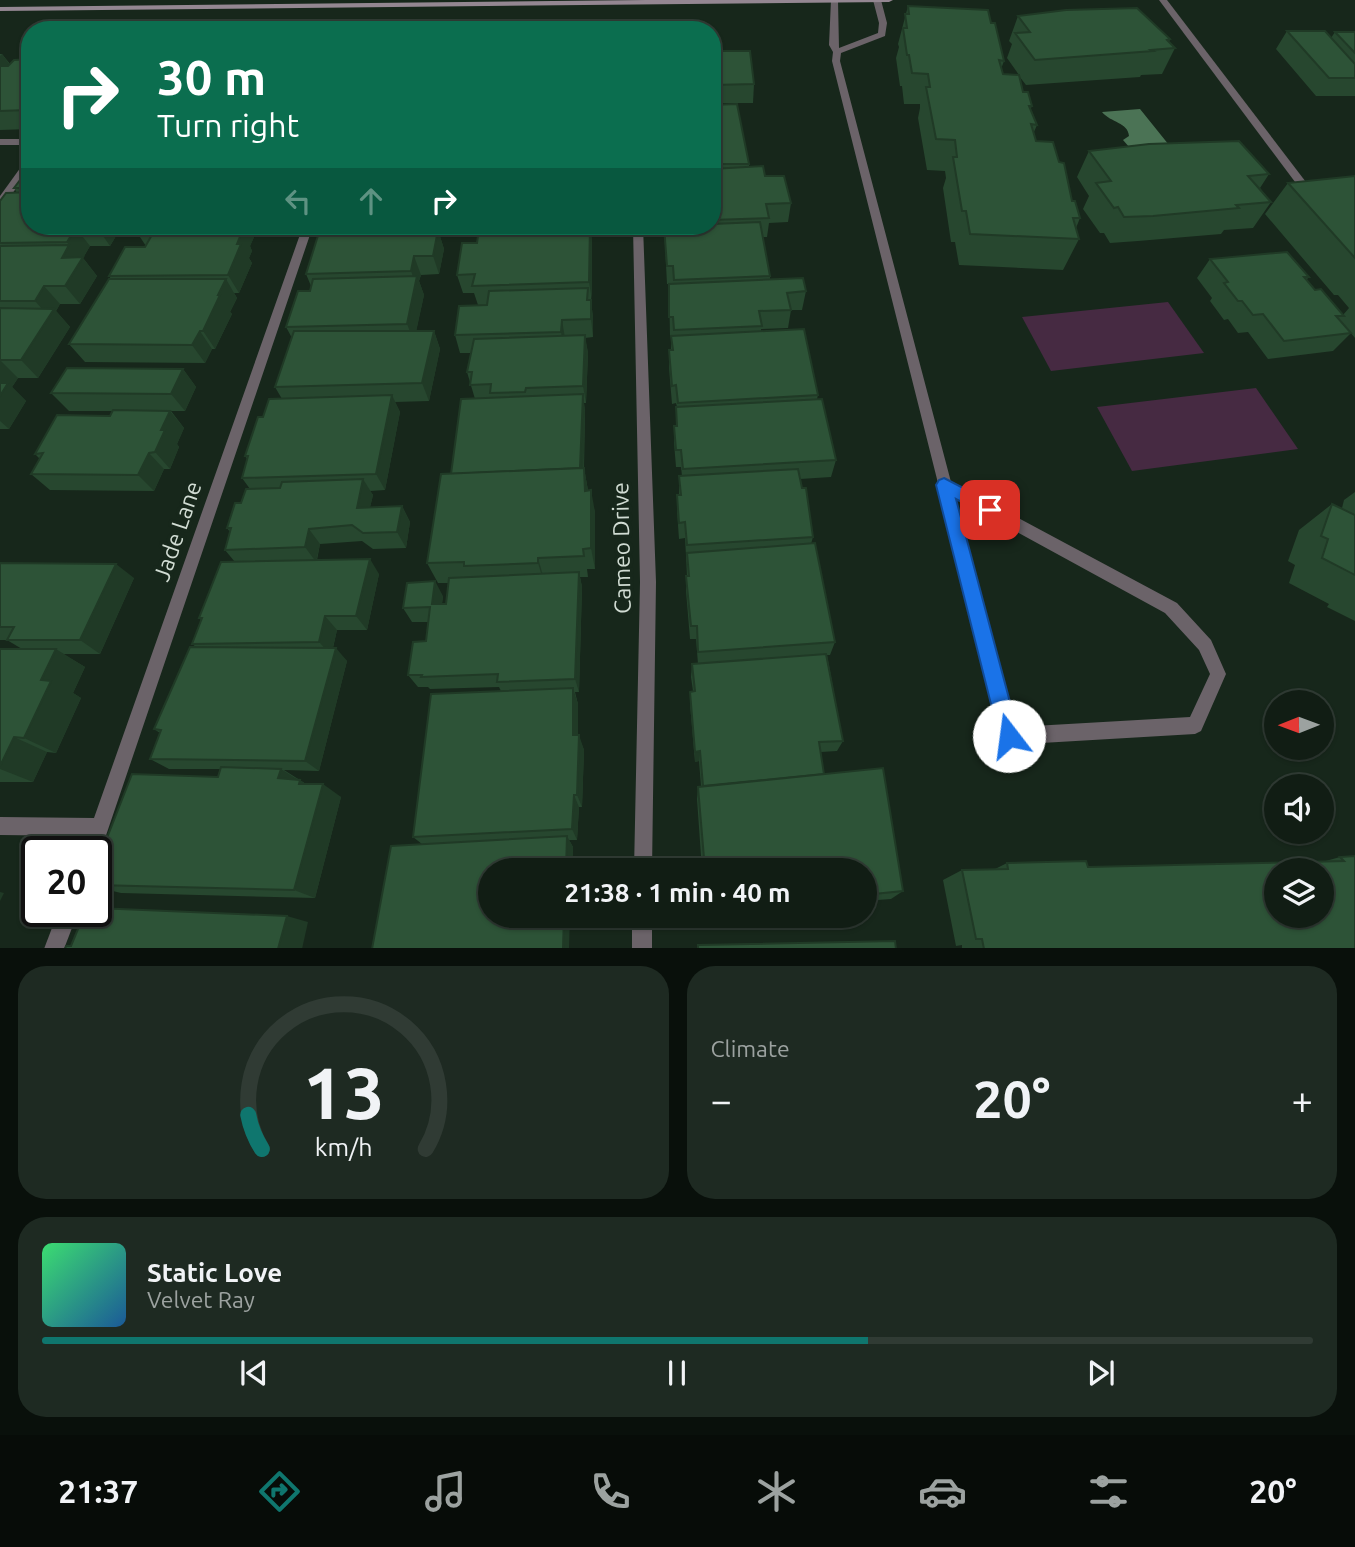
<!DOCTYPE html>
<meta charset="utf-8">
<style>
body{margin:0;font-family:Ubuntu,sans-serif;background:#1e2a22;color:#f1f3f6;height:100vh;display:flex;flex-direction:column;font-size:26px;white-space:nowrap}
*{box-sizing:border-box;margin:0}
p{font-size:23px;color:#9ca2a0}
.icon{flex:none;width:38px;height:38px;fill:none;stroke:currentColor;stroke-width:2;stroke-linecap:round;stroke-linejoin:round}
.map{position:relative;height:948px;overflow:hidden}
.side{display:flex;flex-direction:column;gap:18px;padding:18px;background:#09100b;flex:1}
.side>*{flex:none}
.banner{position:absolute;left:21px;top:21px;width:700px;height:214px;border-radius:28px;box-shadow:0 2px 5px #0004,0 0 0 2px #303b34;background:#0b6e4f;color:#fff;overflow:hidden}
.needle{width:46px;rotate:269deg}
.tools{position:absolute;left:1264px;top:690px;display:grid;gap:14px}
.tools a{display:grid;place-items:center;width:70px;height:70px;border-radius:50%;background:#111d14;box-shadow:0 2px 5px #0004,0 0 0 2px #303b34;font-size:35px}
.speed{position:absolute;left:21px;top:836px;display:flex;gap:14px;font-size:35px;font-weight:700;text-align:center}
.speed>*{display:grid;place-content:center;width:91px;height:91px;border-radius:50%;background:#111d14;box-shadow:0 2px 5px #0004,0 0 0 2px #303b34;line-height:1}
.speed .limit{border:4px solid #111;border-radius:10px;background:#fff;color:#111}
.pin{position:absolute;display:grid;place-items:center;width:60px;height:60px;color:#fff;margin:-30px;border-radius:14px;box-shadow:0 4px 10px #0006}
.me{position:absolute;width:77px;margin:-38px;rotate:345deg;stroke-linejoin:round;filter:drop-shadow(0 0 5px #0008)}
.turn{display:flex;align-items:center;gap:24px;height:147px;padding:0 21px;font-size:32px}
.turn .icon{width:91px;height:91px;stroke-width:2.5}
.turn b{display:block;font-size:49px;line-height:60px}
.lanes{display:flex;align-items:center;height:66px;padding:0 21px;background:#0003;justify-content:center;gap:35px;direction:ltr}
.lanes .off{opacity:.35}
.big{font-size:52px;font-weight:600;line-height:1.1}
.side .card{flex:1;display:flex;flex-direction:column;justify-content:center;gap:10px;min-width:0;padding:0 24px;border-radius:28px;background:#1e2a22}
.side .dial{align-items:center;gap:0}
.dial svg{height:182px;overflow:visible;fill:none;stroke:#303b34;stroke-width:7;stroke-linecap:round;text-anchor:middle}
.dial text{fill:#f1f3f6;stroke:none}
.song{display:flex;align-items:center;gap:21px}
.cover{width:84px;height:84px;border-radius:10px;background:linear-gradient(135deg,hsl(140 70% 55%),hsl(210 70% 35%))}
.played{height:7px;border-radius:4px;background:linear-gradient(90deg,#0f766e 65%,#303b34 65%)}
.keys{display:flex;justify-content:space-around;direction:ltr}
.heat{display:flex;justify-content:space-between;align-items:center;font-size:38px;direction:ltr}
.side .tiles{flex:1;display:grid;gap:18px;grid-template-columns:1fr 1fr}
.card:last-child{grid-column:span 2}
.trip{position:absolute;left:478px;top:858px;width:399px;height:70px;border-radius:35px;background:#111d14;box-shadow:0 2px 5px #0004,0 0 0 2px #303b34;font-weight:600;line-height:70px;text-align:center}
.tabs{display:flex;height:112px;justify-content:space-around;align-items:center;background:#070c08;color:#9ca2a0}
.tabs .icon{width:49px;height:49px}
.tabs .on{color:#0f766e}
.tabs b{font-size:32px;color:#f1f3f6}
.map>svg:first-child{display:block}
.green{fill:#462a42}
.water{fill:#4b7355}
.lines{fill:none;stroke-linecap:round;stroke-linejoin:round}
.lane{fill:#6b6369;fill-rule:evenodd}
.street{fill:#6b6369;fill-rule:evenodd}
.secondary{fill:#948792;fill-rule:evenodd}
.wall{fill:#27472f}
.shaded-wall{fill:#203a26}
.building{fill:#2d5337;stroke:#203a26;stroke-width:2;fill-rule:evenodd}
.route{fill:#1a73e8;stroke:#114b97;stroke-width:2}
.labels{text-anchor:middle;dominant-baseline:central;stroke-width:7;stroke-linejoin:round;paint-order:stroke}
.street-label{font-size:23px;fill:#d1dcd3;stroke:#17271b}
</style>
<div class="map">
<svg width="1355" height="949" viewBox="0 0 1355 949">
<rect width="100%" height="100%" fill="#17271b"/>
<!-- green -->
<g class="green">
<path d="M1168,302l36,51 -153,18 -29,-54z"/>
<path d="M1256,388l42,61 -166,22 -35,-64z"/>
</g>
<!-- water -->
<path class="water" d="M1140,109l29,36 -39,3 -7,-8 6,-4c-1,-14 -18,-13 -27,-24z"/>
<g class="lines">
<!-- lane -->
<g class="lane">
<path d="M831,0l7,1 1,47 39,-15 1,-10 -6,-23h8l6,23 -2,13 -44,17 -1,8 111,421 226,121 34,37 15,34 -25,57 -6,3 -186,11 -6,-3 -171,-681 1,-9 -4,-7zM955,498l210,115 34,37 11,24 -20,43 -175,10z"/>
<path d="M1159,0h8l145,190v4h-8z"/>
</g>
<!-- street -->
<g class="street">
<rect x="0" y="139" width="30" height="6"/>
<path d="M30,159v10l-26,36 -4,1v-10l26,-36z"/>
<path d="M303,226h10l-215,633 -2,-7h-14l5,-16 -87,-1v-18l94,1z"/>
<path d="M633,226h10l13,356 -4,288h-18l6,-288z"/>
<path d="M58,912h20l-14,37h-20z"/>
<rect x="632" y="915" width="20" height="34"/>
</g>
<!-- secondary -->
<path class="secondary" d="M645,0h248l-4,2 -889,9v-4z"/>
</g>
<!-- wall -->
<g class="wall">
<path d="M908,6l83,17 13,38 -3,8 2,5 16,1 -12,-17 5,-14 -3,-3 9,-25 152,23 -1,3 6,6 -13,26 -21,1 -1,2 -114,8 -7,-9 4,16 9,14 -2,4 7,15 -3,7 2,9 36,60 8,17 -4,10 3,11 -16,31 -104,-5 -4,-23h-4l-8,-54 3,-10 -1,-7 -18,-1 -9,-52 2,-10v-4h-16l-2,-18h-2l-4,-28 3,-11 -1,-3z"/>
<path d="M1287,31l44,7 4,-6h20v64h-39l-40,-47z"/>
<path d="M712,51l42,33 -1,19h-41z"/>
<path d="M0,54h2l8,10 20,-5v70l-30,1z"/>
<path d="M712,105l37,59v3l16,9 26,27 -3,19 -19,1 -2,14h-5l8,39v3l36,12 -4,19h-11l-3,18 -27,1v2l57,64 -1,4 19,61 -5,17 -31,2 13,58 -2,7 24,98 -5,13h-3l16,86 -6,10 -16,1 3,22 79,117 -12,8 -27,2v-31h-162l-5,-71 1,-12 3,-1 -2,-25 -4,1 -5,-58v-12l3,-1 -2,-14 1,-13h6l-2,-25h-6l-4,-48v-15h1l-1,-20 -1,-18 -6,1 -2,-28v-16h2v-19h3l-1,-9h-5l-2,-24v-17h2l1,-19 -1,-4 -4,1 -3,-36v-18h2v-14h2h-3l-1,-52h-2l-3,-58h48z"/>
<path d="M1089,151l180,23 -9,14 11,14 -18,26 -29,2 -3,4 -83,7 -28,2 -6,-10h-4l-17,-24 6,-13 -12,-19z"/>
<path d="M30,167v59h92l-12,20h-20l-7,12 14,18 -17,28h-20l-4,7 14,16 -32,51h-20l-6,9 14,14 -17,28h-9v-228l17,-8 -3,-5z"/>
<path d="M1355,176v162l-15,-18 11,13 -18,18 -65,8 -20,-27 -10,1 -10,-14 -4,1 -14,-19 2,-3 -15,-20 13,-19 99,18 -3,3 9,10 28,25 6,-7 -11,-13h-4l-69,-81 23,-31z"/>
<path d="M139,226h120l-9,20 2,5 -3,7 3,5 -13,30h-5l3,5 -7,14 2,2 -17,35h-3l-7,14 -120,-1 -16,-18 42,-65 -2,-3 36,-29 1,-1 -10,-15z"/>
<path d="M321,226h113v4h4l6,19 -5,25 -18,1 -2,6 5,14 -8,36h18l6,18 -11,52 -34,1 5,10 -15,78 -15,1 3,4 -3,12 32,-1 8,16 -4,26 -33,1 -11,-8 -42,3 -3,16 62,14 -12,56h-30l-4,18 14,13 -28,110 -35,-1 22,14 35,13 -26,101 -194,-5 -25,-6v-21l122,-89 2,-8h-51l-19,-10 10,-26 -6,-4 42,-82 -4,-3 9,-24 -2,-2 36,-56 -10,-12 5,-18 -3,-4 23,-39 -8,-11 5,-19 -2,-3 18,-39 19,-18 -7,-12 17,-49 -6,-11 24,-36 1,-5 -5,-12z"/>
<path d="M478,226h118v2h-4l-1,5 1,11 -1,57 2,17v19l-8,1 3,15 -2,50h-2l1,9 -1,56 4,22 7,22v57h-8l1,8h-8l2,10 -3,105h-4l3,12v31l6,15 -2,57h-3l-2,33h-8l4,7 -1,23h-82l-68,-26 -9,-7 88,-146 -2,-4 -69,2 -2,-2h-10l-10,-12 18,-34 2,-19h-16l-9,-14 40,-12 -1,8h4l2,-21h-10l-11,-20 24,-89 24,-75 -8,-27 4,-19h-11l-5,-18 32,-30h-9l-4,-12h-11l-6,-18 20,-32 2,-13z"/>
<path d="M183,369l13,18 -11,24h-14l13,17 -7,16 2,3 -9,22h-6l-10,22 -104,-1 -19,-16 9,-15 -5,-5 75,-38 2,-5h-43l-18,-18z"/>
<path d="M1355,492v129l-28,-14 2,-3 -40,-21 6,-18 -7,-4 11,-31 33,-26 10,4 2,-8z"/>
<path d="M0,563l134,15 -34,76h-37l22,13 -12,26 8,5 -25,55 -9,-1 -14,30h-33v-133h22l-15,-9h-7z"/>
<path d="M1355,856v93h-393v-4l-6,1 -13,-66 19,-10 33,-1 12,-6 81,4 234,-5 18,-5z"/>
<path d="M706,915h23l-23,3z"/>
</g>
<!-- shaded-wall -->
<g class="shaded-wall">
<path d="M2,54l13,18 -15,16v-32z"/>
<path d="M98,226h24l-12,20 -13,-19z"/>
<path d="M240,226h19l-9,20 2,5 -3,7 3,5 -13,30 -11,-18 9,-31 4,-9 -3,-5z"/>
<path d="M422,226h4l3,11 -9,-7z"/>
<path d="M589,226h2l1,18v57l-3,-19z"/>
<path d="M76,228l14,18 -7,12 14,18 -17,28 -15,-18 -3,-28 7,-12 -2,-4z"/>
<path d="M438,230l6,19 -5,25 -6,-18z"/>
<path d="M414,256l7,19 -2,6 5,14 -10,47 -7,-18 9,-39 -5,-14z"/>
<path d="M226,279l11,19 -7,14 2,2 -17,35 -12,-18z"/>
<path d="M44,286l16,18 -4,7 14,16 -32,51 -17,-18 28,-43 -14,-16z"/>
<path d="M591,300l2,18v19l-2,-18z"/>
<path d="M562,320l3,18 -1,12 -3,-18z"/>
<path d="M200,331l12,18 -7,14 -13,-18z"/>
<path d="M434,331l6,18 -11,52 -7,-18z"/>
<path d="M585,335l3,18 -2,50 -3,-17z"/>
<path d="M0,360l18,18 -6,9 14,14 -17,28 -9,-8z"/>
<path d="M183,369l13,18 -11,24 -14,-17z"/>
<path d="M583,394l2,18 -2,73 -3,-16z"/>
<path d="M392,395l8,17 -15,78 -9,-16z"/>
<path d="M170,411l14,17 -7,16 2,3 -9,22 -15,-17 6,-22z"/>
<path d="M149,453l15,16 -10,22 -16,-16z"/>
<path d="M584,468l4,23h-3z"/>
<path d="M363,479l10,16 -7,29 -9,-16z"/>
<path d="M591,490l4,22v57l-4,-21z"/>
<path d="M402,506l8,16 -4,26 -9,-16z"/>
<path d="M309,529l11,15 -4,18 -11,-15z"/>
<path d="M538,558l6,21v4l-6,-20z"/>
<path d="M370,559l9,15 -12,56 -11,-14z"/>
<path d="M116,564l18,14 -34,76 -20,-14z"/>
<path d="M579,572l3,15 -3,105 -4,-13z"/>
<path d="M435,581l8,15 -3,22 -8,-14z"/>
<path d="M325,616l12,14 -6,25 -12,-13z"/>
<path d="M336,648l11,13 -28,110 -14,-10z"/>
<path d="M56,649l29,18 -12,26 8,5 -25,55 -32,-15 17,-58z"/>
<path d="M573,688l5,16v46l-5,-15z"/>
<path d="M579,735l5,15 -2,57 -5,-12z"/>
<path d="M14,737l33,15 -14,30 -33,-13v-3z"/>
<path d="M700,751l-1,10 -4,1v-10z"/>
<path d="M281,769l19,12v-1l19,13 -41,-15z"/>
<path d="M323,784l18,13 -26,101 -21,-8z"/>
<path d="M574,795l5,12 -2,33 -5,-11z"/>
<path d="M567,836l6,11 -1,23h-6z"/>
<path d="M0,892l4,1 -4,8z"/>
<path d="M564,915h6l-1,34h-6z"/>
<path d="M287,916l21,6 -6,27h-24z"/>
</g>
<!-- building -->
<g class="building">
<path d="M908,6l80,4 3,13h4l9,38 -5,-1 4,14 16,1 4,17h5l4,14h-3l8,19 -6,-1 5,17 17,1 6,20 5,1 8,38h3l5,17h-7l6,21 -109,-5 -4,-23h-4l-9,-54h4l-2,-17 -19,-1 -10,-52h4l-2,-13 -16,-1 -3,-18h-2l-4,-27h4l-2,-14h4z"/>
<path d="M1137,8l33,31 -3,1 8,8 -24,2 2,1 -118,9 -20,-27 15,-1 -12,-16 48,-6z"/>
<path d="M1287,31h38l30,33v14h-26z"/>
<path d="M1335,32h20v21z"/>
<path d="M712,51h38l4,33 -41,1z"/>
<path d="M30,59v48l-3,3 -27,1v-45h8l6,-6z"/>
<path d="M737,104l12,60h-37v-59z"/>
<path d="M1239,141l30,33 -21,2 23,26 -35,3 3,3 -86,8 -29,1 -6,-10 -4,1 -18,-25 15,-2 -22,-30 60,-7z"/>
<path d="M763,166l2,10h19l7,27 -25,1 3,14 -57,2v-51z"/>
<path d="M30,167v21h-16z"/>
<path d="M1355,176v82l-67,-75z"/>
<path d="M30,192v34h68l-1,1 -21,1 -9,14 -67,1v-42l6,-8z"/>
<path d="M760,222l10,54 -96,4 -1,-14h-6l-3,-40h48v-2z"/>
<path d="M139,226h101l-2,4 -102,1z"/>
<path d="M321,226h101l-2,4h18l-5,26h-19l-3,15 -105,3z"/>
<path d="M590,226l-1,56 -117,4 3,-12 -18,1 5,-32h15l2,-14z"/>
<path d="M242,232l-5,12h4l-13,31 -119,1 16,-29h20l8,-14z"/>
<path d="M69,245l-7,13 21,-1 -18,29h-21l-9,15h-35v-55z"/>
<path d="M1287,252l22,25h-5l11,13 6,-1 23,27h-8l15,17 -67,8 -21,-27 -10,1 -11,-14h-4l-14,-18 4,-1 -18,-23z"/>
<path d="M417,276l-10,48 -121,3 12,-36h12l3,-12z"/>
<path d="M803,278l3,13 -19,2 4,17 -32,1 3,15 -88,4 -1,-13h-4v-33z"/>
<path d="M109,279h117l-8,16h2l-17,36h-3l-8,14 -123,-1z"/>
<path d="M588,288l-1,12h4v19l-29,1 -1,12 -106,3 4,-29 28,-1 2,-14z"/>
<path d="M0,308l54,1 -33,51h-21z"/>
<path d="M804,329l14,66 -140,8 -2,-18 -4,1 -3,-36h4l-2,-14z"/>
<path d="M294,331h140l-12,52 -147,4z"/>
<path d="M585,335l-2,51 -57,2 -1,4 -35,1 1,-9 -21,1 2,-13h-5l7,-33z"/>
<path d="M67,368l116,1 -12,25 -120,-1z"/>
<path d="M0,383h8l-8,13z"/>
<path d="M583,394l-3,74 -129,6 10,-75z"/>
<path d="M392,395l-16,79 -134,4 6,-22h-3l13,-39h5l6,-18z"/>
<path d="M822,399l14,61 -153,9 -2,-19h-5l-2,-24h3l-1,-19z"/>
<path d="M113,410l57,1 -9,19h4l-10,22 -6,1 -11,22 -107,-1 12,-21 -8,1 22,-39 53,1z"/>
<path d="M584,468l1,23 6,-1v58l-8,1 1,7 -46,2v5l-74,3v-4l-37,1 14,-89z"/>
<path d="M798,469l4,19h4l7,49 -126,8 -2,-23 -6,1 -2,-28h4l-2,-19z"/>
<path d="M363,479l-6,29 45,-2 -5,26 -34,1 -11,-8 -43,4 -4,18 -80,3 6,-22h-4l8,-25h6l5,-14 34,-1 2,-6z"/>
<path d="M1332,504l23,11v60l-33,-17 6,-19 -7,-3z"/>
<path d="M815,543l20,99 -137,10 -1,-26h-6l-5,-50h3l-2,-23z"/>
<path d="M370,559l-14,57h-31l-6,26 -127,2 10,-26h-3l22,-56z"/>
<path d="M0,563l116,1 -36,76h-73l7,-13h-14z"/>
<path d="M579,572l-4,107 -78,3 1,-8 -77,3 1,-2h-14l5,-33 13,-1 4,-34 -27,1 4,-25 28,-2 -3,23h14l3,-26z"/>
<path d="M190,647l146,1 -31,113 -155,-2 11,-29 -7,-1z"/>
<path d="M0,649h56l-15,31 10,1 -27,57 -10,-1 -14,29z"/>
<path d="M826,654l17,87 -24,1 5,32 -121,12 -3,-35 -5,1 -5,-60 5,-1 -3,-27z"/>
<path d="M573,688v47h6l-2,60h-3l-2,34 -159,8 18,-143z"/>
<path d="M221,767l60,2 -3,9 22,2 -1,4h24l-29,106 -198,-5v-19l36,-92 86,3z"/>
<path d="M883,768l20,123 -39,4v-25h-159l-7,-83z"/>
<path d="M567,836l-1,34h-76v45h74l-1,34h-191l19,-103z"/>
<path d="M1355,856v93h-371l-2,-10h-6l-14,-69 46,-1 -1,-6 79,-2 2,6 256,-6 -4,-4zM1276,870h45v45h-45z"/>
<path d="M96,908l191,8 -9,33h-213l1,-3h5l14,-34h11z"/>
<path d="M895,941l1,8h-198v-4z"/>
</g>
<!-- route -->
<path class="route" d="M944,478l52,27 2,5 -2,5 -6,2 -34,-18 63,237 -3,7 -7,3 -7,-3 -3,-7 -63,-251 3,-5z"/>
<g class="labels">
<!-- street labels -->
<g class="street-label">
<text transform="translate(177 531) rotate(-71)">Jade Lane</text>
<text transform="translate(621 548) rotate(-91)">Cameo Drive</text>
</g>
</g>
</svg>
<div class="tools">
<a><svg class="needle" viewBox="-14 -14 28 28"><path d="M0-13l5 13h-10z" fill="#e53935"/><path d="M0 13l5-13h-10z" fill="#9ca2a0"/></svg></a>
<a><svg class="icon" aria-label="sound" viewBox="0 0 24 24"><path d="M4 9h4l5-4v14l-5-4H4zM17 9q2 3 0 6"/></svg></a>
<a><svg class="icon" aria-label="layers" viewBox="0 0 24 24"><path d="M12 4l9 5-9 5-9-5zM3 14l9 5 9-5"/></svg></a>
</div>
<div class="speed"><div class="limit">20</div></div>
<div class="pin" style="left:990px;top:510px;background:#d93025"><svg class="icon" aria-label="arrive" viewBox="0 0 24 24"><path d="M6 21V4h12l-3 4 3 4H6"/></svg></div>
<svg class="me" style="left:1009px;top:736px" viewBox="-20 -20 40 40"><circle r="19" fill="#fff"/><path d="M0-13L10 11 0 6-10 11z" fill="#1a73e8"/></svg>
<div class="trip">21:38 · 1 min · 40 m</div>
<div class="banner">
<div class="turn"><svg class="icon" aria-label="right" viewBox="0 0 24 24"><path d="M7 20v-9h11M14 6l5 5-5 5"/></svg><div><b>30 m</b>Turn right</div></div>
<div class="lanes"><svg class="icon off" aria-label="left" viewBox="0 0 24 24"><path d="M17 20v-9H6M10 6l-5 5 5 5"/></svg><svg class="icon off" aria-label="ahead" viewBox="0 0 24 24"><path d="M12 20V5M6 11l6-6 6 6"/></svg><svg class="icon" aria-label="right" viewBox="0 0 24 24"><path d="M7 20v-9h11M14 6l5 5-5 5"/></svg></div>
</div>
</div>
<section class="side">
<div class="tiles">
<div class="card dial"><svg viewBox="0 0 100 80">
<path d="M14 69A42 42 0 1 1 86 69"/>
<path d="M14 69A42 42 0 0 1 8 54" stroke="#0f766e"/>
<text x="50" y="56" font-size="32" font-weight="700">13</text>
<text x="50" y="72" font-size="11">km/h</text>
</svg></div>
<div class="card"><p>Climate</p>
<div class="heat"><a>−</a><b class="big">20°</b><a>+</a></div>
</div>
<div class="card">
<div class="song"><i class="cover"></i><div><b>Static Love</b><p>Velvet Ray</p></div></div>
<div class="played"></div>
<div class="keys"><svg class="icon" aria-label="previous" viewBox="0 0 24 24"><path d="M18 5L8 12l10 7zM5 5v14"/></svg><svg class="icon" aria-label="pause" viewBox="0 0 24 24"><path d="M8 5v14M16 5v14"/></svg><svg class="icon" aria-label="next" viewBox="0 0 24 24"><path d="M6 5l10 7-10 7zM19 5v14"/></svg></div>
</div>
</div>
</section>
<nav class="tabs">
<b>21:37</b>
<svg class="icon on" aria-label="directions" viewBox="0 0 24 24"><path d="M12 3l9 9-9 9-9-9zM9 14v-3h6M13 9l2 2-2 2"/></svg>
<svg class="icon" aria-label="music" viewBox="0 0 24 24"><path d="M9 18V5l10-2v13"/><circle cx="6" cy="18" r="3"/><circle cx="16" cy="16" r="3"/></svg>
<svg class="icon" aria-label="phone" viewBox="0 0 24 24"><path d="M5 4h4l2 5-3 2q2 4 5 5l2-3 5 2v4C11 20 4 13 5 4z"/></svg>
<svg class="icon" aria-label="climate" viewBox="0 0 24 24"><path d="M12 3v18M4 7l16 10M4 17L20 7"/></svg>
<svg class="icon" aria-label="car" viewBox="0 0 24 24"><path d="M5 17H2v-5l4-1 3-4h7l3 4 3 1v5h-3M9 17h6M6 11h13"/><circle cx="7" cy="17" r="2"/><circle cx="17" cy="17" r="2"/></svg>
<svg class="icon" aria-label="filters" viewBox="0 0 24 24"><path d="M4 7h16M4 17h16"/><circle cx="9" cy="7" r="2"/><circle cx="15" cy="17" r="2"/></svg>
<b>20°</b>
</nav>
